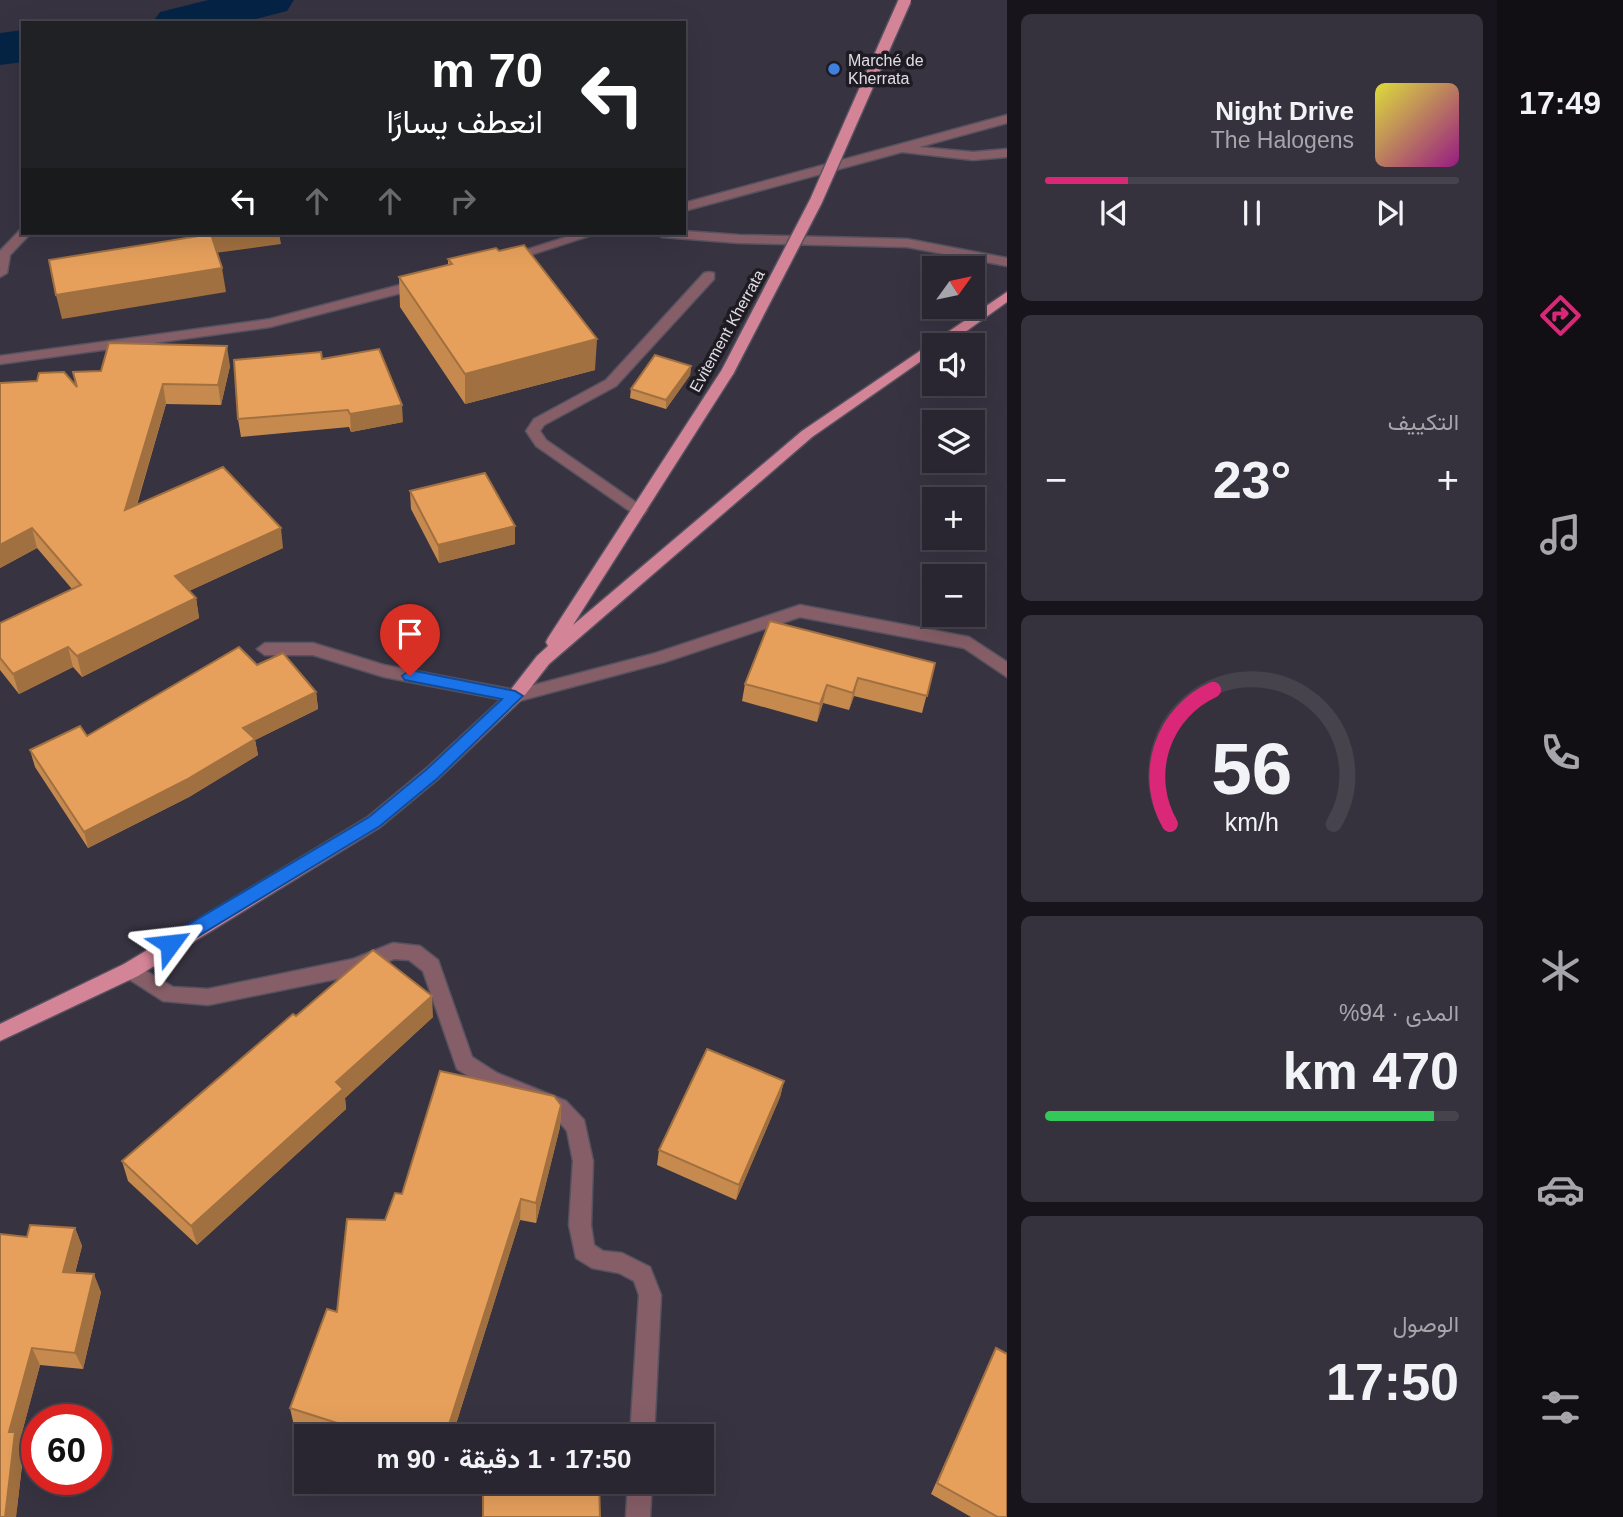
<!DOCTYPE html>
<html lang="ar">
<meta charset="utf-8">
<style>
body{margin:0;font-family:Arial,Vazirmatn,sans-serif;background:#36323d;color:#f1f3f6;direction:rtl;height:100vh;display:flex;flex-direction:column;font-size:26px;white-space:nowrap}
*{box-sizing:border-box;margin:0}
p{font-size:23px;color:#a5a5ab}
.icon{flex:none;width:38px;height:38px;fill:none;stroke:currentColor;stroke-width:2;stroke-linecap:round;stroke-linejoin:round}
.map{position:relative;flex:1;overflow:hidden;direction:ltr}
.side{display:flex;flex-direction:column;gap:14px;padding:14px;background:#17151b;width:490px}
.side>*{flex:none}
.banner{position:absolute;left:21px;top:21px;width:665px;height:214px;border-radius:0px;box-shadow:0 7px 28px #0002,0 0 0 2px #46434d;direction:rtl;background:#202124;color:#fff;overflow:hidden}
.needle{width:46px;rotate:57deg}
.tools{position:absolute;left:922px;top:256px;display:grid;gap:14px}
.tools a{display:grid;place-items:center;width:63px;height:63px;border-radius:0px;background:#2a2631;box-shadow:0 7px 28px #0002,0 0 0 2px #46434d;font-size:35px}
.speed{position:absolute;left:21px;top:1404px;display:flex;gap:14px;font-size:35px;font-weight:700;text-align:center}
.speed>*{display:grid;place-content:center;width:91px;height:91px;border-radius:50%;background:#2a2631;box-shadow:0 7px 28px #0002,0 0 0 2px #46434d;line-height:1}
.speed .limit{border:10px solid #d22;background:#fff;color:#111}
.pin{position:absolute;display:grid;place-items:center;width:60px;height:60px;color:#fff;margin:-72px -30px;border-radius:50% 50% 50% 0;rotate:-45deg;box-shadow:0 0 7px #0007}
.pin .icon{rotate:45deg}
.me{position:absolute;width:77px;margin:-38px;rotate:60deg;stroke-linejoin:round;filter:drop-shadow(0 0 5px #0008)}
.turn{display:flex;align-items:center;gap:24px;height:147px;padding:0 28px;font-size:32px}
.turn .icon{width:91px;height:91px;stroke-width:2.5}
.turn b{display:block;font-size:49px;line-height:60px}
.lanes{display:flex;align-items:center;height:66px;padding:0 28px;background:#0003;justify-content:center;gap:35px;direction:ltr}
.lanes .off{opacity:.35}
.big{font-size:52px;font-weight:700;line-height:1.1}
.side .card{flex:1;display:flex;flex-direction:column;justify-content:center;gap:10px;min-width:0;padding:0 24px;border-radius:10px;background:#36323d}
.side .dial{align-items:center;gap:0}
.dial svg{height:182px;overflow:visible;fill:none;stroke:#46434d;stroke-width:7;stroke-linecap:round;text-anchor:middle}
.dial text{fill:#f1f3f6;stroke:none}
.song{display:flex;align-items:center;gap:21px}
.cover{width:84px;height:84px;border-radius:10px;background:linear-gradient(135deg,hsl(60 70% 55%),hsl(310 70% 35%))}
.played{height:7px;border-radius:4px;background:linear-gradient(90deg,#db2777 20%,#46434d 20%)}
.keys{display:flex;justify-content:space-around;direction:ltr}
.heat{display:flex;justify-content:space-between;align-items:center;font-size:38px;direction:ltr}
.charge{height:10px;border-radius:5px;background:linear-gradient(90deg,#34c759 94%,#46434d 0)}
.trip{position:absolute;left:294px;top:1424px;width:420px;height:70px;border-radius:0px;background:#2a2631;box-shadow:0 7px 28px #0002,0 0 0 2px #46434d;font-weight:700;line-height:70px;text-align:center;direction:rtl}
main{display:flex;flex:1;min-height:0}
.tabs{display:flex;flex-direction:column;width:126px;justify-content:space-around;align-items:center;background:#110f14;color:#a5a5ab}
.tabs .icon{width:49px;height:49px}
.tabs .current{color:#db2777}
.tabs b{font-size:32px;color:#f1f3f6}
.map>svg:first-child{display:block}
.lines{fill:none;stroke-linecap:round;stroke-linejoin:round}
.river{fill:#052445;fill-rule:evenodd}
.service-casing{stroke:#56525f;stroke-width:3}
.minor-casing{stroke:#56525f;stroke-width:3}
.primary-casing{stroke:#56525f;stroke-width:3}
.service{fill:#865e67;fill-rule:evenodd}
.minor{fill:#865e67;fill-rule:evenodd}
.primary{fill:#d48497;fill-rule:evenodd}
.primary-bridge-casing{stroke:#56525f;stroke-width:15;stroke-linecap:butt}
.primary-bridge{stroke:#d48497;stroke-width:12}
.wall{fill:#c68a4f}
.shaded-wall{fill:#a17040}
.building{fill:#e6a05c;stroke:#a17040;stroke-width:2}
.route{fill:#1a73e8;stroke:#114b97;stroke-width:2}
.shop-dot{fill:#3f7fe0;stroke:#1e1c22;stroke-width:2.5}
.labels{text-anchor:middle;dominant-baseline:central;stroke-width:7;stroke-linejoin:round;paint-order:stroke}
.far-poi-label{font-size:16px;fill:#e0dde6;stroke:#1e1c22;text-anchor:start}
.far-street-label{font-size:16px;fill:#e0dde6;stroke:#1e1c22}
</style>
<main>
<nav class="tabs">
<b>17:49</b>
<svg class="icon current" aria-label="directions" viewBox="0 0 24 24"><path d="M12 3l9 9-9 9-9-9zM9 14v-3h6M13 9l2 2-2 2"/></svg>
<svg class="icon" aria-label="music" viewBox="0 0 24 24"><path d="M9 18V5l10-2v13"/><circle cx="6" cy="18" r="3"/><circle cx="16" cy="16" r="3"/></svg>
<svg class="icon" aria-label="phone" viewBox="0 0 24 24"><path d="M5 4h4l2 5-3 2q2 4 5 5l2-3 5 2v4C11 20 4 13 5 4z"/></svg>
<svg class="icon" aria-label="climate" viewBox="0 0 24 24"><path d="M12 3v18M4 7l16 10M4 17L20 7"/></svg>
<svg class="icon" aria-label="car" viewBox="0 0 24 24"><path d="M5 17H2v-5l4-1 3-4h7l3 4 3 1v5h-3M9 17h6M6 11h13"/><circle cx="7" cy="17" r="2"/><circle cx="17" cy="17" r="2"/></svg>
<svg class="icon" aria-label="filters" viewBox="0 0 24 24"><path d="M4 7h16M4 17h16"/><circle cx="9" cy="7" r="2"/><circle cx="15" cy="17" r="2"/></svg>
</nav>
<section class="side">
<div class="card">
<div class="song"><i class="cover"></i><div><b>Night Drive</b><p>The Halogens</p></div></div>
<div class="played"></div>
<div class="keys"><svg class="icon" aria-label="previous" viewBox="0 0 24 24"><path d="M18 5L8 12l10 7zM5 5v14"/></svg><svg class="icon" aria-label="pause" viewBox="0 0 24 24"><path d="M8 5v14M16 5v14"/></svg><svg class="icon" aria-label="next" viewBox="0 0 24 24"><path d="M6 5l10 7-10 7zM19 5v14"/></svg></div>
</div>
<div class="card"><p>التكييف</p>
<div class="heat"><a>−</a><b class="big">23°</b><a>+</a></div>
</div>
<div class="card dial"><svg viewBox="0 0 100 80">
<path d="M14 69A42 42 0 1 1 86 69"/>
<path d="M14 69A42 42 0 0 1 33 10" stroke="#db2777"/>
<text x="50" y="56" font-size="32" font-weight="700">56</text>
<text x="50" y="72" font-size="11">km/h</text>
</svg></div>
<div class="card"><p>المدى · 94%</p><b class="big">470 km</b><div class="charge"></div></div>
<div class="card"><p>الوصول</p><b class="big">17:50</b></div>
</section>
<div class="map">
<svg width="1007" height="1517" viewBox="0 0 1007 1517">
<rect width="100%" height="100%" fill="#383341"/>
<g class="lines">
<!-- river -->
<g class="river">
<path d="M208,0h86l-7,11 -47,12h-88l8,-11z"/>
<path d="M23,30v32l-23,3v-32z"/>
</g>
<!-- service casing -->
<g class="service-casing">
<g id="service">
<path d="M20,230l11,3 -21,22 -3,18 -7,4v-26z"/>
<path d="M709,272l5,1v6l-98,107 -72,39 -4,6 6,9 101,70 -3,4h-10l-98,-68 -10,-15 8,-12 72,-39 98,-107z"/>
</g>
</g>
<!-- minor casing -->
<g class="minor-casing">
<g id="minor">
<path d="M1007,115v8l-88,24 54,5 34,-3v8l-34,3 -71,-8 -218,59v-8z"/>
<path d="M684,231l55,4 168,4 100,19v8l-100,-19 -168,-4 -77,-6 -6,-4z"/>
<path d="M579,233h19l-86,28 -5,1 -7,-4z"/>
<path d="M423,279l5,1v6l-158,41 -270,37v-8l270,-37z"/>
<path d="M800,605l169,32 38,25v15l-43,-29 -164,-31 -135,45 -150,40 -131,-25 -71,-22h-48l-8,-6 8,-6h48l71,22 131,25 141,-37z"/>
<path d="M393,943l27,3 18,14 34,97 25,16 69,28 18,19 9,41 -2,64 3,20 9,6 19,2 28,14 11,28 -7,142h-24l9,-142 -5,-14 -15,-8 -27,-5 -16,-10 -7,-33 4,-64 -6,-30 -15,-18 -69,-28 -26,-16 -34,-98 -14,-11 -15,-1 -38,16 -148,30 -45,-4 -39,-25 -3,-6 3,-6 7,-2 42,25 35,2 145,-30z"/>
<path d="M628,1482h24l-2,35h-24z"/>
</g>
</g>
<!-- primary casing -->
<g class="primary-casing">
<path id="primary" d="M1007,292v10l-60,43h-13v7l-122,85 -263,227 -28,36 -82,78 -59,49 -242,149 -138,65v-17l124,-60 244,-147 59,-49 82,-76 28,-36 11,-10 -2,-4 2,-4 175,-270h10l2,3 -162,254 229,-194z"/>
</g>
<!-- service -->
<use href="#service" class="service"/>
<!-- minor -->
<use href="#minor" class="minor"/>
<!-- primary -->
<use href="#primary" class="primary"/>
<!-- primary-bridge casing -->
<g class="primary-bridge-casing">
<path id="primary-bridge" d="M728,371l88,-170 89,-201"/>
</g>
<!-- primary-bridge -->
<use href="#primary-bridge" class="primary-bridge"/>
</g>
<!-- wall -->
<g class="wall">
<path d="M448,259l147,111 -130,34 -65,-97 -1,-30 49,-12z"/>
<path d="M322,359l81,63 -52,10 -2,-5 -108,10 -3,-18z"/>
<path d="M230,366l-9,39 -55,-1 -29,101 146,43 -94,43 7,7 3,20 -117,59 -9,-10 -54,27 -19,-24v-47l72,-34 -35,-41 -37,20v-185l77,4z"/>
<path d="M691,366l-1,9 -24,34 -36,-11 1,-9z"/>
<path d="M410,491l105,53 -76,19 -28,-54z"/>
<path d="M935,663l-13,50 -68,-17 -5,14 -26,-7 -6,19 -75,-21 3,-17z"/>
<path d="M257,665l59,27 2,17 -63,31 3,15 -69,42 -101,51 -53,-81 -5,-17 57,-14z"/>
<path d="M296,1016l137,1 -88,81 1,11 -149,136 -69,-64 -6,-20z"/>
<path d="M784,1081l-4,16 -44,103 -79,-35 2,-15z"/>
<path d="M561,1105l-1,22 -24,96 -16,-3 -68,217h-124l-34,-11 -4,-18 47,-96 48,-92 17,-26z"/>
<path d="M75,1228l7,18 -7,27 26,19 -18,77 -43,-4 -20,75 4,8 -8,69 11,-280z"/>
<path d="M996,1348l11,169h-36l-40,-23z"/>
</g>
<!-- shaded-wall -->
<g class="shaded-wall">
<path d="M212,233h67l2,11 -66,9z"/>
<path d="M222,268l4,24 -164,27 -6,-24z"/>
<path d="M597,339l-2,31 -130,34v-30z"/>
<path d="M227,346l3,20 -9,39 -3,-20z"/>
<path d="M691,366l-1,9 -24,34v-9z"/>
<path d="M163,384l3,20 -37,126 -4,-20z"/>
<path d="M402,405l1,17 -52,10 -1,-18z"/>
<path d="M515,526v18l-76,19 -1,-18z"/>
<path d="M32,528l5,20 -37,20v-23z"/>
<path d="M281,528l2,20 -105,48 -3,-20z"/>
<path d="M196,598l3,20 -117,59 -5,-21z"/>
<path d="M68,647l5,20 -54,27 -6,-20z"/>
<path d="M858,678l-4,18 -5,14 4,-17z"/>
<path d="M827,685l-4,18 -6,19 3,-18z"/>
<path d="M316,692l2,17 -63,31 3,15 -69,42 -101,51 -4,-16 159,-104z"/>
<path d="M432,996l1,21 -88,81 1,11 -149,136 -6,-19 145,-144z"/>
<path d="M784,1081l-4,16 -44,103 3,-15z"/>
<path d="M561,1105l-1,22 -24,96v-20z"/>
<path d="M521,1199l-1,21 -68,217h-7z"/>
<path d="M75,1228l7,18 -11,43 -8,-17z"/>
<path d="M94,1274l7,18 -18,77 -8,-16z"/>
<path d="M32,1348l8,17 -20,75 4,8 -8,69h-11l4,-85z"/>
</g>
<!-- building -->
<g class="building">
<path d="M211,234l11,34 -166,27 -7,-35z"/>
<path d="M524,245l73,94 -132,35 -66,-97 53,-13 -4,-5 48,-11 3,3z"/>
<path d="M109,343l118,3 -9,39 -55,-1 -38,126 98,-43 58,61 -106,48 21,22 -119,58 -9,-9 -55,27 -13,-16v-35l81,-38 -49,-57 -32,17v-162l37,-2 2,-8 25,-1 13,15 -4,-15 28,-1z"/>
<path d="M379,349l23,56 -52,9 -2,-4 -110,9 -4,-59 87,-8 1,7z"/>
<path d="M655,355l36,11 -25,34 -35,-11z"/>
<path d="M485,473l30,53 -77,19 -28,-54z"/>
<path d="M770,621l165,42 -8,33 -69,-18 -5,15 -26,-8 -7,19 -75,-20z"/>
<path d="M239,647l18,18 26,-12 33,39 -73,36 12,11 -69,41 -102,52 -54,-82 50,-24 7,10z"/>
<path d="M373,950l59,46 -96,86 7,7 -152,137 -69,-65 171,-147 3,2z"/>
<path d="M707,1049l77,32 -45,104 -80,-35z"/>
<path d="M440,1071l114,25 7,9 -25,98 -15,-4 -76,238h-64l-91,-29 37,-99 10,3 10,-93 38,1 10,-27 7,1z"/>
<path d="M30,1225l45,3 -12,44 31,2 -19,79 -43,-5 -23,84h6l-10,85h-5v-283l27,3z"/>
<path d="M996,1348l11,6v163h-9l-61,-34z"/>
<path d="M483,1482h116l1,35h-117z"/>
</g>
<!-- route -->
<path class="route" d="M410,670l105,21 8,5 -85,82 -58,48 -203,123h-13l-2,-5 2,-5 205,-122 58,-48 75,-70 -97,-19 -3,-4z"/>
<!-- markers -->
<circle class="shop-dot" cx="834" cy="69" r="7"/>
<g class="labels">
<!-- far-poi labels -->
<g class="far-poi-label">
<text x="848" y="60">Marché de<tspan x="848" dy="18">Kherrata</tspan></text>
</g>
<!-- far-street labels -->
<g class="far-street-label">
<text transform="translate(727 331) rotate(-61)">Evitement Kherrata</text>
</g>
</g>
</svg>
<div class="tools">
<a><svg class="needle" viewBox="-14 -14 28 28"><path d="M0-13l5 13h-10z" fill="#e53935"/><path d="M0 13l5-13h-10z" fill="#a5a5ab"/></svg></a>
<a><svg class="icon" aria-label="sound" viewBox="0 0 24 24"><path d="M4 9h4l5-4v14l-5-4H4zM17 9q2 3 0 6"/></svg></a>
<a><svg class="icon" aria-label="layers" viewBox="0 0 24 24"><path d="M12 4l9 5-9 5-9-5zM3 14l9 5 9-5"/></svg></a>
<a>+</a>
<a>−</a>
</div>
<div class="speed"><div class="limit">60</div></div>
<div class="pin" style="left:410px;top:676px;background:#d93025"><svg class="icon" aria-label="arrive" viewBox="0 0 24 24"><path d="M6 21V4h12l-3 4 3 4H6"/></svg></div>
<svg class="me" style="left:170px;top:944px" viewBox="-20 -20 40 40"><path d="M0-17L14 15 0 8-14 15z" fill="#1a73e8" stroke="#fff" stroke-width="4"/></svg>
<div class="trip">17:50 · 1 دقيقة · 90 m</div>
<div class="banner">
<div class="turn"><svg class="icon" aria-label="left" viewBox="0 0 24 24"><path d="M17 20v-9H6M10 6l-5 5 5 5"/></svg><div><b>70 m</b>انعطف يسارًا</div></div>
<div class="lanes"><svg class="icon" aria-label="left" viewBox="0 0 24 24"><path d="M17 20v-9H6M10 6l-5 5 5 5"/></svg><svg class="icon off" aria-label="ahead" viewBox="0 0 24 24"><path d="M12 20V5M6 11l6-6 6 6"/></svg><svg class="icon off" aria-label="ahead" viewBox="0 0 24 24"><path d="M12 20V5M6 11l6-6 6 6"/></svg><svg class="icon off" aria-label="right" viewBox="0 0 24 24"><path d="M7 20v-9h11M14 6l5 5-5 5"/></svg></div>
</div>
</div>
</main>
